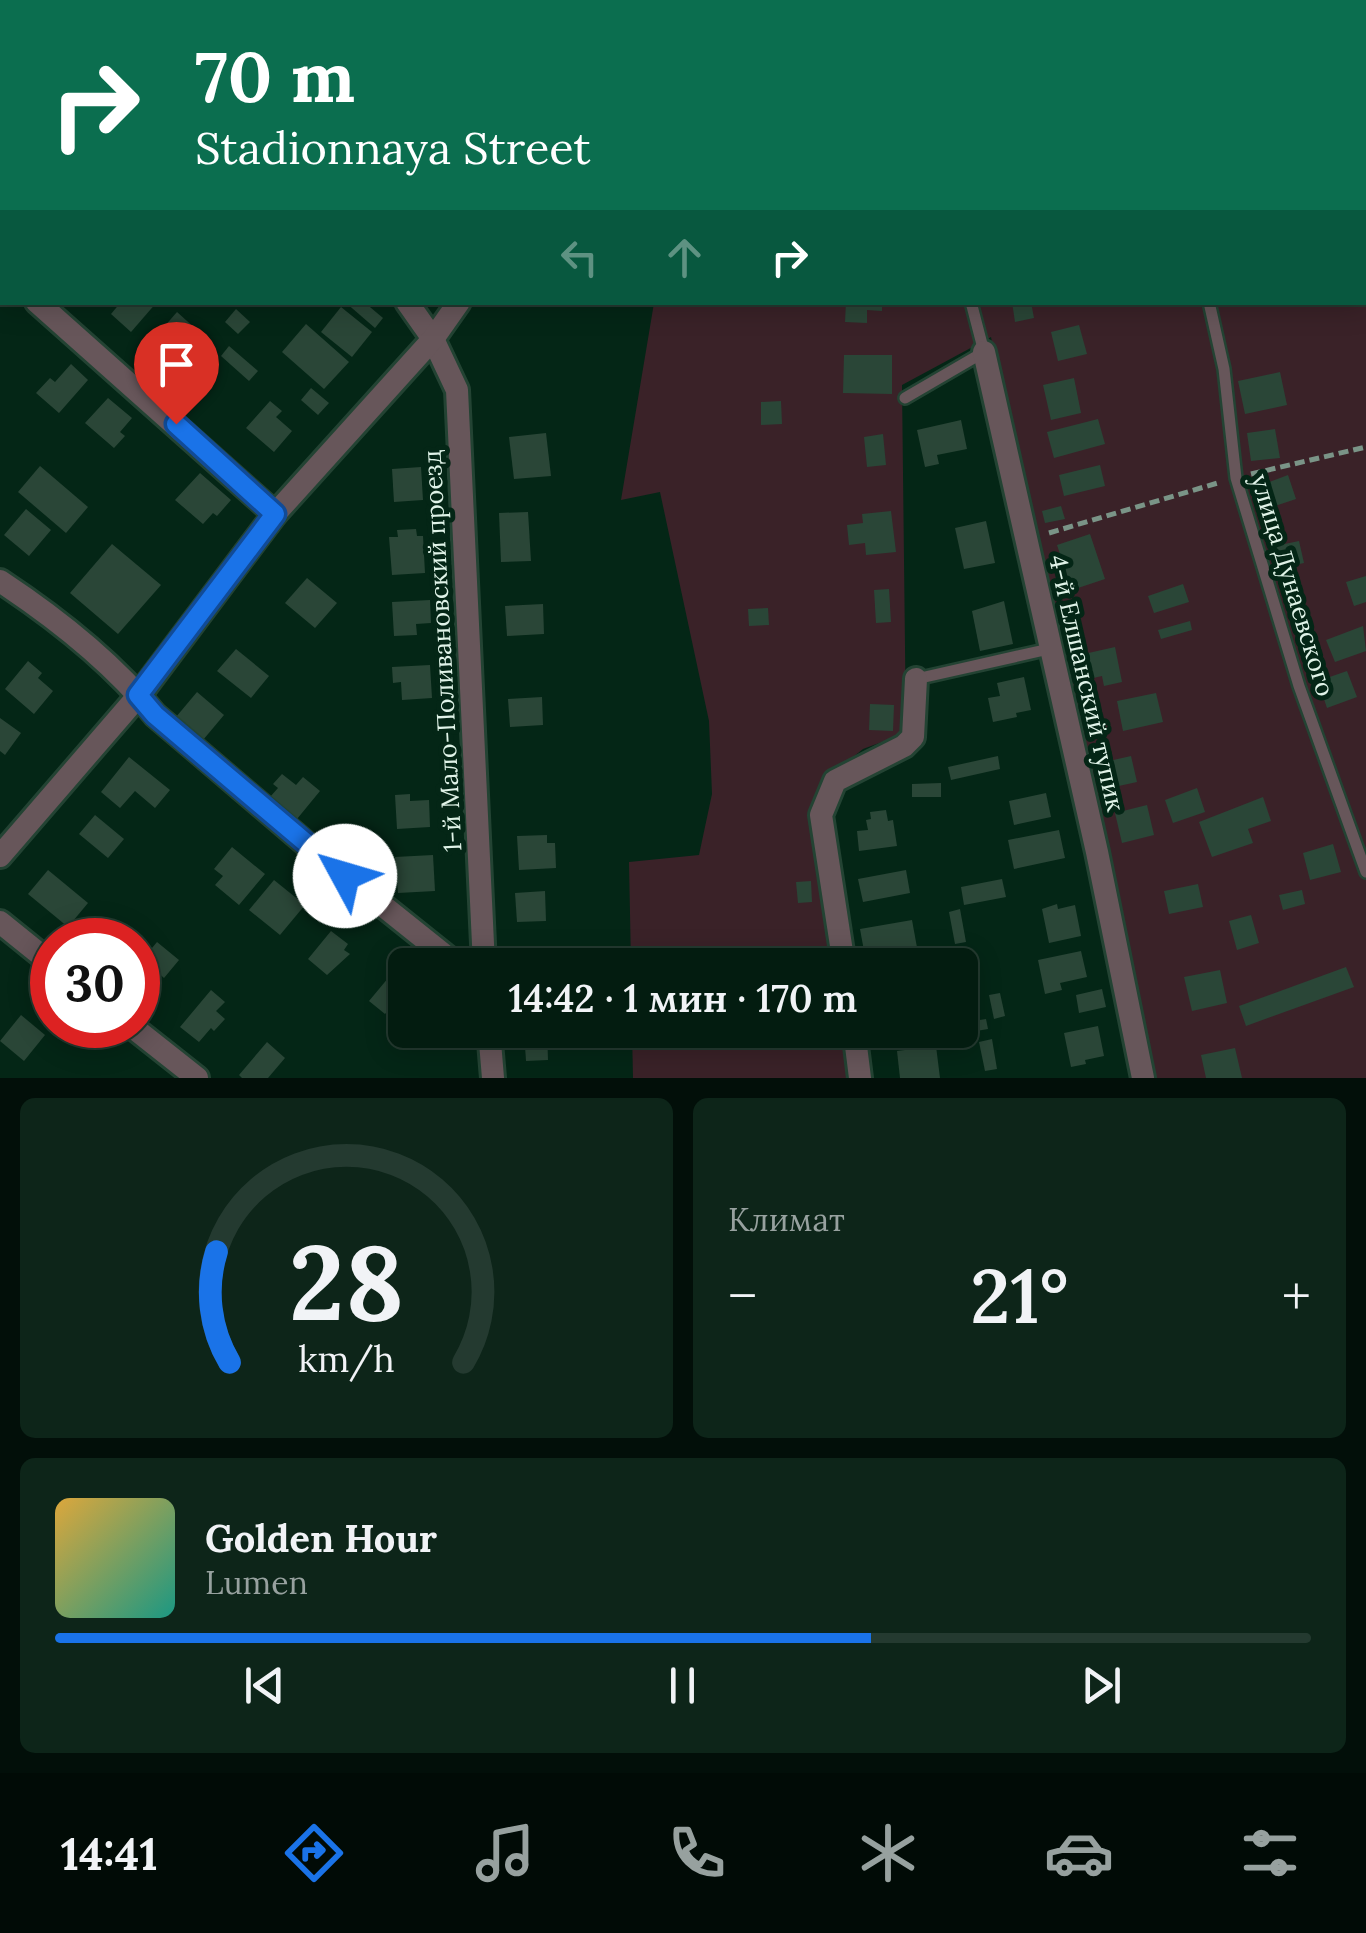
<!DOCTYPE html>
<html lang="ru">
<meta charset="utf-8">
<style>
body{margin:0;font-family:Lora,serif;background:#0d2519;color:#f1f3f6;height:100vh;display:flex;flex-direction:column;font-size:38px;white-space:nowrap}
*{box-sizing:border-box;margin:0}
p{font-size:32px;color:#97a19f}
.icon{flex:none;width:55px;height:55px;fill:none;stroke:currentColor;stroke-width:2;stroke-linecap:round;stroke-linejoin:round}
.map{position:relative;height:1078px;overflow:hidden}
.details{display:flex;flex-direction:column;gap:20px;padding:20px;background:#020f09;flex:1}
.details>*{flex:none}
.banner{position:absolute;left:0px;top:0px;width:1368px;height:305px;box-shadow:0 5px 25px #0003,0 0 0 2px #243a30;background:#0b6e4f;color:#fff;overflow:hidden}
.speed{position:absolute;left:30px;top:918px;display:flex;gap:20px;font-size:50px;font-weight:700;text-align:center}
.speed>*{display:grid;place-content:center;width:130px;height:130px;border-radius:50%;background:#031c10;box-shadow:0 5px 25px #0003,0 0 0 2px #243a30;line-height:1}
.speed .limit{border:15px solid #d22;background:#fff;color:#111}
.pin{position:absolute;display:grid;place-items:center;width:85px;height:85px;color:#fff;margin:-102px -42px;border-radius:50% 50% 50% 0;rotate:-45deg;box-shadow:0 0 10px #0007}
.pin .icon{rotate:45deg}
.me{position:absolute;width:110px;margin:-55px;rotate:309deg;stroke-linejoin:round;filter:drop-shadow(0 0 8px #0008)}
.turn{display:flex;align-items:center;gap:35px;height:210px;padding:0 30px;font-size:45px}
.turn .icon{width:130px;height:130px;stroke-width:2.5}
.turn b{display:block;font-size:70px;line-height:85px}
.lanes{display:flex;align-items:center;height:95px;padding:0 30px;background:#0003;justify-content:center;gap:50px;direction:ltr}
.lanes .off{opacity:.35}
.big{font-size:75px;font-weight:600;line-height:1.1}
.details .widget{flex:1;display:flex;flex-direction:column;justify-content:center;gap:15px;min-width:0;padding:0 35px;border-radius:15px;background:#0d2519}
.details .dial{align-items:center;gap:0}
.dial svg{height:260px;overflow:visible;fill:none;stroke:#243a30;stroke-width:7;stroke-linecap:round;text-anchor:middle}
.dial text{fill:#f1f3f6;stroke:none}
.song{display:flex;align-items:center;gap:30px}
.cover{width:120px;height:120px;border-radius:15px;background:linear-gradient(135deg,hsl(40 70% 55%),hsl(170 70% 35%))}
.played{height:10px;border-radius:5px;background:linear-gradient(90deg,#1a73e8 65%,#243a30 65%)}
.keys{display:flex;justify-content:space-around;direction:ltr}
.heat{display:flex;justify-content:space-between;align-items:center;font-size:55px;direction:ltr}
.details .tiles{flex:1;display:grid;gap:20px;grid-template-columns:1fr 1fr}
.widget:last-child{grid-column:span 2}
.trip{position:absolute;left:388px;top:948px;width:590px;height:100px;border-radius:15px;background:#031c10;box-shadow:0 5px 25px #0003,0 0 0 2px #243a30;font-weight:600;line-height:100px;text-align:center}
.tab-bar{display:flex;height:160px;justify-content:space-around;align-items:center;background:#010b06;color:#97a19f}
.tab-bar .icon{width:70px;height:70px}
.tab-bar .selected{color:#1a73e8}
.tab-bar b{font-size:45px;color:#f1f3f6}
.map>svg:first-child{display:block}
.green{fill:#3a2228}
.building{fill:#2a4637}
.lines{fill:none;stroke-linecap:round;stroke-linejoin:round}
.lane-casing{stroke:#234333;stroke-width:16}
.street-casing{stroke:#234333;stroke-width:28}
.path{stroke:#7a9487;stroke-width:5;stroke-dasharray:10 5;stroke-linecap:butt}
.lane{stroke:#67565a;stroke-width:11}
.street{stroke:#67565a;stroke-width:22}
.route-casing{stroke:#114b97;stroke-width:25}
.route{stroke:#1a73e8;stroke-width:18}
.labels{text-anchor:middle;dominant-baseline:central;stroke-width:10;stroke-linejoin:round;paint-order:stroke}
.street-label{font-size:25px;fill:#e0f3e8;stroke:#042616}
</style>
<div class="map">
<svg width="1366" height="1078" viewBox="0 0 1366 1078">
<rect width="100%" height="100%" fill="#042616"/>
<!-- green -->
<g class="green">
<path d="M645,0h721v1078h-216l-159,-741 -89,48 4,348 -43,16 -36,29 10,187h-206l-2,-103 70,-7 13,-61 -3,-73 -49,-229 -39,8 33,-197 711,-1v-300h-721z"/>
<path d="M632,1030h214l6,48h-219z"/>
</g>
<!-- building -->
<g class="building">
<path d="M121,302h36l-26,30 -20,-18z"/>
<path d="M345,302h19l19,16 -8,10z"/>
<path d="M846,302h36v9l-15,-1v13l-22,-1z"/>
<path d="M1012,302h19l3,16 -19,4z"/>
<path d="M341,307l31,25 -20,25 -31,-25z"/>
<path d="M236,309l14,13 -12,12 -13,-12z"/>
<path d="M177,312l20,18 -27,31 -20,-18z"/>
<path d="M306,324l43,38 -25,27 -42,-37z"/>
<path d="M1079,325l8,29 -29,7 -7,-29z"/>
<path d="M229,346l29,25 -9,10 -28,-25z"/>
<path d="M844,355h48v39l-49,-1z"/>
<path d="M71,364l17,16 -29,33 -23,-20 14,-15 5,4z"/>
<path d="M1280,372l7,33 -42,9 -7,-33z"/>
<path d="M1074,378l7,35 -30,7 -8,-35z"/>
<path d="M311,388l18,15 -11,12 -17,-15z"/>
<path d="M108,398l24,20 -12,14 5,4 -11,12 -29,-25z"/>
<path d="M270,401l12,10 -6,6 16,14 -18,21 -28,-24z"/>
<path d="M781,401l1,23 -21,1v-23z"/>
<path d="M1098,419l7,25 -51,14 -7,-26z"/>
<path d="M961,420l6,29 -30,6 2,9 -14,3 -8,-37z"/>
<path d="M1275,429l5,29 -29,3 -4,-28z"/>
<path d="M546,433l5,43 -37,3 -5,-42z"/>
<path d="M883,434l3,31 -19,2 -3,-30z"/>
<path d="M1100,465l5,21 -41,10 -5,-21z"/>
<path d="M40,466l48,41 -22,26 -48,-41z"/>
<path d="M421,467l2,33 -29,2 -2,-33z"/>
<path d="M200,473l31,27 -14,16 -4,-3 -10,11 -28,-24z"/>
<path d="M1288,475l8,24 -24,8 -8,-23z"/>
<path d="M1061,506l4,13 -20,4 -3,-12z"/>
<path d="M26,509l25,21 -22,26 -25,-21z"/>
<path d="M891,511l5,41 -30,3 -1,-12 -16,2 -2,-20 16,-2 -1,-9z"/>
<path d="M528,512l3,49 -30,1 -2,-49z"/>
<path d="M986,521l9,42 -31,6 -9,-41z"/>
<path d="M416,529l1,7h6l2,37 -33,2 -3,-38h9l-1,-7z"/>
<path d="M1090,534l15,45 -33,11 -15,-45z"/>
<path d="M1299,541l5,22 -24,5 -5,-22z"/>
<path d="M112,544l49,41 -43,49 -48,-41z"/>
<path d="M1366,576v26l-12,4 -8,-24z"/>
<path d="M307,578l30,25 -22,25 -30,-25z"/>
<path d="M1183,584l6,18 -35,11 -6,-17z"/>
<path d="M889,589l2,33 -15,1 -2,-33z"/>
<path d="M430,600l1,23 -15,1 1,11 -23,1 -2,-34z"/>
<path d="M1004,601l9,43 -33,7 -8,-40z"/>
<path d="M543,604l1,30 -37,2 -2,-30z"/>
<path d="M768,608l1,17 -20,1 -1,-17z"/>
<path d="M1190,621l2,9 -31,9 -3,-9z"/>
<path d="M1363,626l3,25 -31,11 -9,-22z"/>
<path d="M1115,647l7,35 -18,4 -2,-10 -13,3 -5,-25z"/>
<path d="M236,649l33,27 -18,22 -34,-27z"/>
<path d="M28,661l14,12 -4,5 15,13 -19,23 -29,-25z"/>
<path d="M430,665l2,33 -30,2 -1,-18 -8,1 -1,-16z"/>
<path d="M1347,671l10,26 -30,11 -9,-27z"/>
<path d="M1024,677l7,33 -15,3 1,4 -24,5 -5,-24 12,-2 -3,-13z"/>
<path d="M197,692l27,23 -21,25 -27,-23z"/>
<path d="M1156,693l7,29 -40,9 -6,-30z"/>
<path d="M542,697l1,28 -33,2 -2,-28z"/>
<path d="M870,704l24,1 -1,26 -24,-1z"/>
<path d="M0,718l21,15 -16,22 -5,-4z"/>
<path d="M998,756l2,13 -49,11 -3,-13z"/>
<path d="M1131,756l6,26 -32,7 -5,-26z"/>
<path d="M129,757l41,33 -15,18 -20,-17 -15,17 -19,-16z"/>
<path d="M282,774l14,11 7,-8 17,14 -23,28 -27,-22 8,-9 -5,-4z"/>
<path d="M941,783v14h-29v-13z"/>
<path d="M1197,788l8,24 -32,11 -8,-23z"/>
<path d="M1046,793l5,24 -37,8 -5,-24z"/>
<path d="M410,794v7l19,-1 1,27 -33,2 -2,-34z"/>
<path d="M1263,797l8,24 -23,8 5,14 -41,14 -13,-35z"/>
<path d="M1147,805l7,30 -32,8 -7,-30z"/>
<path d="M886,810l2,11 5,-1 4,26 -38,5 -2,-20 11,-1 -2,-10 5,-1 -1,-7z"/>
<path d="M95,815l29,24 -16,19 -29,-24z"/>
<path d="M1059,830l6,28 -51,11 -6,-29z"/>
<path d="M547,835v8h8l1,25 -37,2 -2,-34z"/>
<path d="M1333,844l8,28 -31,8 -7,-27z"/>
<path d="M232,847l33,27 -26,31 -24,-20 8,-9 -9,-7z"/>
<path d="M433,855l2,36 -37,2 -3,-36z"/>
<path d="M48,870l40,33 -20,24 -40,-33z"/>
<path d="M906,870l4,23 -47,9 -5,-23z"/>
<path d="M1002,879l4,18 -42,8 -3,-18z"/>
<path d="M274,880l31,25 -25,30 -31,-25z"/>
<path d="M811,881l1,21 -14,1 -2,-21z"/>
<path d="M1198,884l5,23 -34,7 -5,-23z"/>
<path d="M1302,890l3,14 -22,6 -4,-15z"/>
<path d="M545,891l1,30 -29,1 -2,-29z"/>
<path d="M1057,904l1,5 17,-4 6,31 -32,7 -7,-34z"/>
<path d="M960,909l6,33 -11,2 -6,-32z"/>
<path d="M1251,915l8,28 -22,7 -8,-29z"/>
<path d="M912,920l6,33 -52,9 -6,-33z"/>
<path d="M331,931l17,13 -4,6 6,4 -23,21 -19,-16z"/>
<path d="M141,940l11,8 5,-6 22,18 -15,18 -9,-8 -13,15 -4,-3v-38z"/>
<path d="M1081,951l6,26 -27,6 2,7 -17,4 -7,-34z"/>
<path d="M1346,967l8,20 -108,39 -7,-20z"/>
<path d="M1220,970l7,33 -35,8 -8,-34z"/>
<path d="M389,977l11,9 5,-6v22l-4,5 -6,-4 -10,11 -16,-13z"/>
<path d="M1102,989l4,18 -27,6 -3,-18z"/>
<path d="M211,990l14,12 -9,9 9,8 -11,12 -3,-3 -12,14 -19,-15z"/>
<path d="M1000,993l5,23 -11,3 -5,-24z"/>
<path d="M21,1015l24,20 -21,26 -24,-20z"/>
<path d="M986,1019l2,10 -35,6 -1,-5h8v-7z"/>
<path d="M1098,1026l6,30 -19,4 1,4 -15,3 -7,-34z"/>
<path d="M547,1030l1,30 -22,1 -2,-30z"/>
<path d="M992,1039l5,30 -12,2 -6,-29z"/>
<path d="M267,1042l18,16 -17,20h-26l-3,-3z"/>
<path d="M936,1046l4,32h-40l-3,-27z"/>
<path d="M1235,1048l7,30h-36l-5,-23z"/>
</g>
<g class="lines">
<!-- lane casing -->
<g class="lane-casing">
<g id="lane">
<path d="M924,0v2"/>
<path d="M1267,2l9,-2"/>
<path d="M1209,302l15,67 12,109 63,208 67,186"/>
<path d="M905,398l79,-46 -13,-50"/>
<path d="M916,679l133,-30"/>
</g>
</g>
<!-- street casing -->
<g class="street-casing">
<g id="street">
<path d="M49,0l3,2"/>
<path d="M429,0l3,2"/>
<path d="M630,2v-2"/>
<path d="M0,270l2,2"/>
<path d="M37,302l238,212"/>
<path d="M407,302l26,37 24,51 27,575"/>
<path d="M984,352l113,500 46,226"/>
<path d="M0,581c56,37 113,82 155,134l162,138 140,112"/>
<path d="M0,856l139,-161 136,-181 158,-175 26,-37"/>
<path d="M0,922l52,42"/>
<path d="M844,965l-23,-150 14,-34 69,-35 9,-9 3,-58"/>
<path d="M130,1025l67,53"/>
<path d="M489,1030l4,48"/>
<path d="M854,1030l6,48"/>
</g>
</g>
<!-- path -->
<g class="path">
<path d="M1251,474l115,-27"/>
<path d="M1049,533l172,-51"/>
</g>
<!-- lane -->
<use href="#lane" class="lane"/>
<!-- street -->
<use href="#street" class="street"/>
</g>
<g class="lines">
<!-- route casing -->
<g class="route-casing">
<path id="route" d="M176,424l99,90 -137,181 17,20 190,161"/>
</g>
<!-- route -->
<use href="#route" class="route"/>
</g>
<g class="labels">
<!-- street labels -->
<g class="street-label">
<text transform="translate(1293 585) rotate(73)">улица Дунаевского</text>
<text transform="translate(442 651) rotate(-93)">1-й Мало-Поливановский проезд</text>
<text transform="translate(1087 683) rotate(77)">4-й Елшанский тупик</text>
</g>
</g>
</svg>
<div class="speed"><div class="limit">30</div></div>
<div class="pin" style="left:176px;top:424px;background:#d93025"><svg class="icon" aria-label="arrive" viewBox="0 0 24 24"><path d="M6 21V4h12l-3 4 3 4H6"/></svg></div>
<svg class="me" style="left:345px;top:876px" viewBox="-20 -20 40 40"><circle r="19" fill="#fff"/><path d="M0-13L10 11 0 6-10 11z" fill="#1a73e8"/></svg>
<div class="trip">14:42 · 1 мин · 170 m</div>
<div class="banner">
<div class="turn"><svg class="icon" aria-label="right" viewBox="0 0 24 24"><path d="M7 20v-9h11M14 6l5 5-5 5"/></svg><div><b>70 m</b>Stadionnaya Street</div></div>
<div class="lanes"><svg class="icon off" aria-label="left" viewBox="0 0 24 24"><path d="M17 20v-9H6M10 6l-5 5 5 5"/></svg><svg class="icon off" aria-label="ahead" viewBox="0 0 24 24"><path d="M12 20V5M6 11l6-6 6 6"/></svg><svg class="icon" aria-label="right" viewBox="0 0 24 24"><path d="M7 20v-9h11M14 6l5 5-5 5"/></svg></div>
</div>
</div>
<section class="details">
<div class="tiles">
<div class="widget dial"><svg viewBox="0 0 100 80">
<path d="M14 69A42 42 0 1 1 86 69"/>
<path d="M14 69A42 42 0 0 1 10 35" stroke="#1a73e8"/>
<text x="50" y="56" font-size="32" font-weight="700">28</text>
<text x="50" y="72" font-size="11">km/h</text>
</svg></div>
<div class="widget"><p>Климат</p>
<div class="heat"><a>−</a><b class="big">21°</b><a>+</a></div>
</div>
<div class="widget">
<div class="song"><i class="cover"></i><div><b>Golden Hour</b><p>Lumen</p></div></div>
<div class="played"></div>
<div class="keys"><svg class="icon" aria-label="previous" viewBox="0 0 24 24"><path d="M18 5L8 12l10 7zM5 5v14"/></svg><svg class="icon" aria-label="pause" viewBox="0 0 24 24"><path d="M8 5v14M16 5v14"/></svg><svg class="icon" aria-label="next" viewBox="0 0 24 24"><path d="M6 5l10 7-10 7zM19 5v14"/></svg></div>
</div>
</div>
</section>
<nav class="tab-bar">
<b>14:41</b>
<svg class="icon selected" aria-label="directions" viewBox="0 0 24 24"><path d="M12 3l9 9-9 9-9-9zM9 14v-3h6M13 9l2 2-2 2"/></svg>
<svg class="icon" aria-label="music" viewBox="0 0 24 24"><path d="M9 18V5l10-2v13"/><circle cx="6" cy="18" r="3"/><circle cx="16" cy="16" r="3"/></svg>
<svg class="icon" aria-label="phone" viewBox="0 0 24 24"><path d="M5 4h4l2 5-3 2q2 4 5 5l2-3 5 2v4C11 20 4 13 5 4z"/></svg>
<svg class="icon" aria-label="climate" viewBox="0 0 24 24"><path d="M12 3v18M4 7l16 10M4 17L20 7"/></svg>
<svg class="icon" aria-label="car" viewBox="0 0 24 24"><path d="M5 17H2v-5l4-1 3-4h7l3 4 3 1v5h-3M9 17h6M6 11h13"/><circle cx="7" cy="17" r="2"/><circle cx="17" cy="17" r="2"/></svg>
<svg class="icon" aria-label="filters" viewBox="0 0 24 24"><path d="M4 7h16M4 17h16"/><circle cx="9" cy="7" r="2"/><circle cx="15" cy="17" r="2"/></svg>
</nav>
